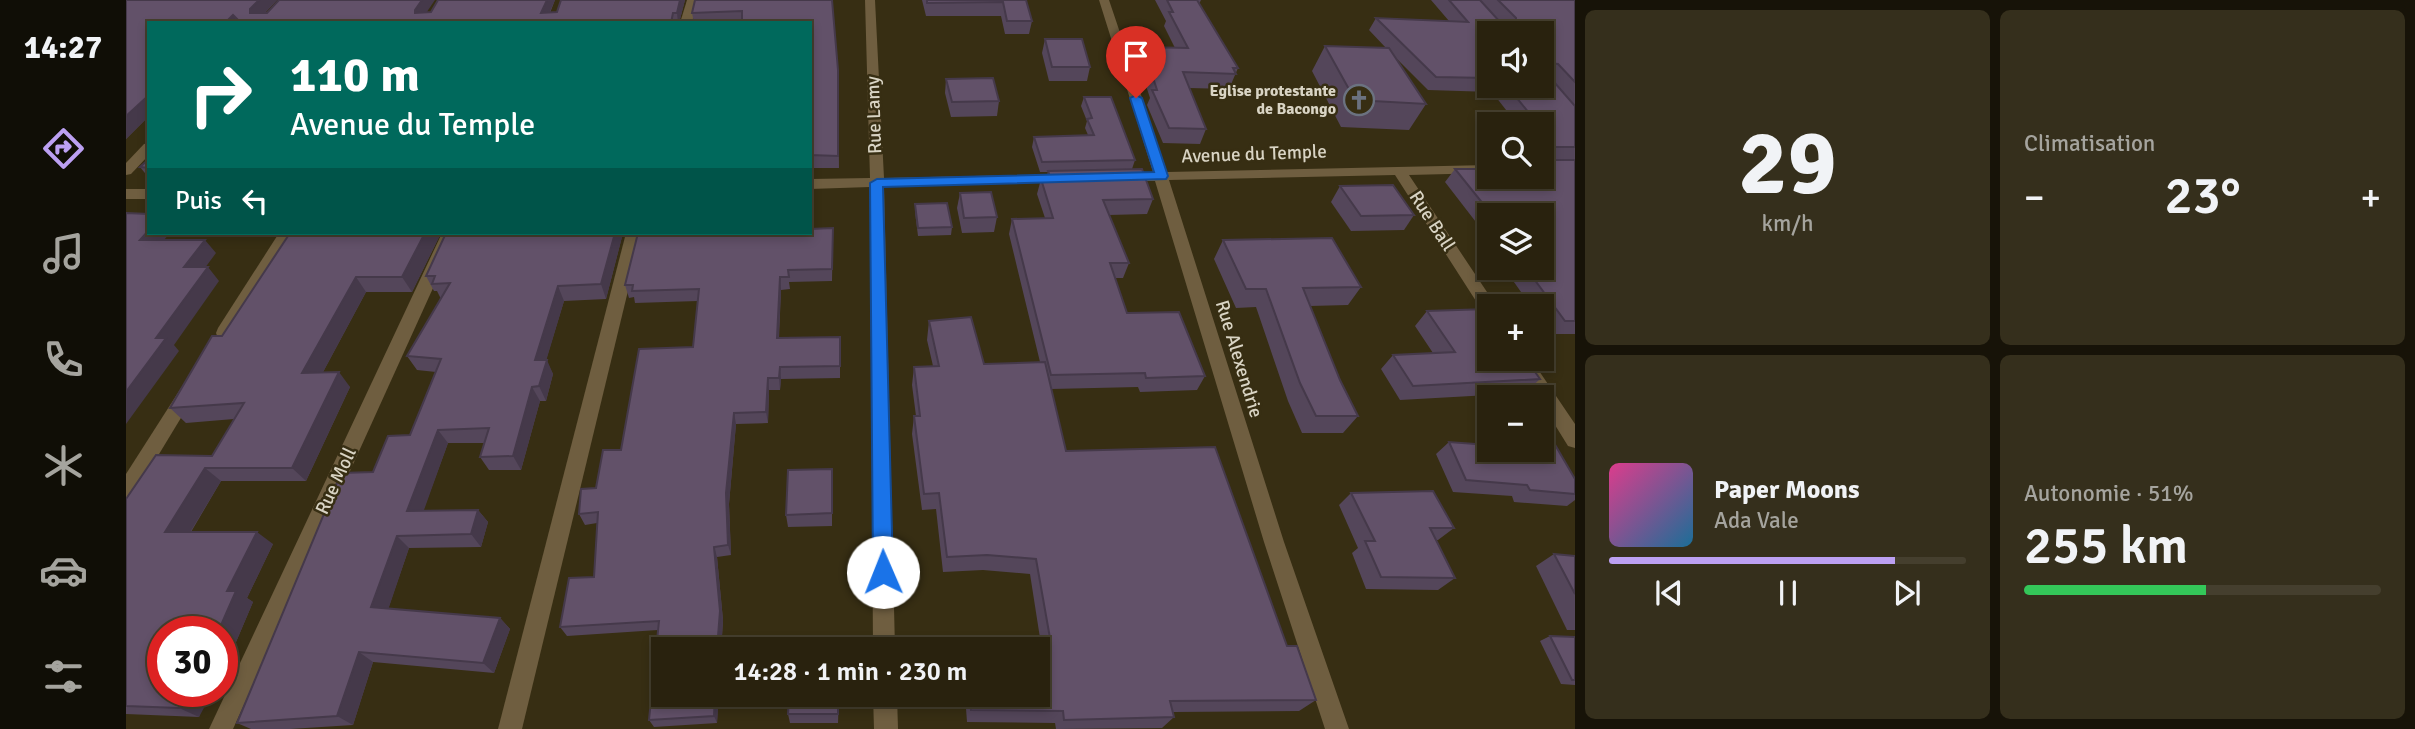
<!DOCTYPE html>
<html lang="fr">
<meta charset="utf-8">
<style>
body{margin:0;font-family:Signika,sans-serif;background:#352f1c;color:#f1f3f6;height:100vh;display:flex;flex-direction:column;font-size:26px;white-space:nowrap}
*{box-sizing:border-box;margin:0}
p{font-size:23px;color:#a5a49e}
.icon{flex:none;width:38px;height:38px;fill:none;stroke:currentColor;stroke-width:2;stroke-linecap:round;stroke-linejoin:round}
.map{position:relative;flex:1;overflow:hidden}
.details{display:flex;flex-direction:column;gap:10px;padding:10px;background:#171308;width:840px}
.details>*{flex:none}
.top-card{position:absolute;left:21px;top:21px;width:665px;height:214px;border-radius:0px;box-shadow:0 4px 10px #0003,0 0 0 2px #453f2e;background:#00695c;color:#fff;overflow:hidden}
.fabs{position:absolute;left:1351px;top:21px;display:grid;gap:14px}
.fabs a{display:grid;place-items:center;width:77px;height:77px;border-radius:0px;background:#29220e;box-shadow:0 4px 10px #0003,0 0 0 2px #453f2e;font-size:35px}
.speed{position:absolute;left:21px;top:616px;display:flex;gap:14px;font-size:35px;font-weight:700;text-align:center}
.speed>*{display:grid;place-content:center;width:91px;height:91px;border-radius:50%;background:#29220e;box-shadow:0 4px 10px #0003,0 0 0 2px #453f2e;line-height:1}
.speed .limit{border:10px solid #d22;background:#fff;color:#111}
.pin{position:absolute;display:grid;place-items:center;width:60px;height:60px;color:#fff;margin:-72px -30px;border-radius:50% 50% 50% 0;rotate:-45deg;box-shadow:0 0 7px #0007}
.pin .icon{rotate:45deg}
.me{position:absolute;width:77px;margin:-38px;rotate:359deg;stroke-linejoin:round;filter:drop-shadow(0 0 5px #0008)}
.turn{display:flex;align-items:center;gap:24px;height:147px;padding:0 28px;font-size:32px}
.turn .icon{width:91px;height:91px;stroke-width:2.5}
.turn b{display:block;font-size:49px;line-height:60px}
.then{display:flex;align-items:center;height:66px;padding:0 28px;background:#0003;gap:14px;font-size:26px}
.big{font-size:52px;font-weight:600;line-height:1.1}
.details .tile{flex:1;display:flex;flex-direction:column;justify-content:center;gap:10px;min-width:0;padding:0 24px;border-radius:10px;background:#352f1c}
.details .dial{align-items:center;gap:0}
.dial b{font-size:91px;line-height:1}
.song{display:flex;align-items:center;gap:21px}
.cover{width:84px;height:84px;border-radius:10px;background:linear-gradient(135deg,hsl(330 70% 55%),hsl(200 70% 35%))}
.played{height:7px;border-radius:4px;background:linear-gradient(90deg,#bca0f2 80%,#453f2e 80%)}
.keys{display:flex;justify-content:space-around;direction:ltr}
.heat{display:flex;justify-content:space-between;align-items:center;font-size:38px;direction:ltr}
.charge{height:10px;border-radius:5px;background:linear-gradient(90deg,#34c759 51%,#453f2e 0)}
.details .tiles{flex:1;display:grid;gap:10px;grid-template-columns:repeat(2,1fr)}
.trip{position:absolute;left:525px;top:637px;width:399px;height:70px;border-radius:0px;background:#29220e;box-shadow:0 4px 10px #0003,0 0 0 2px #453f2e;font-weight:600;line-height:70px;text-align:center}
main{display:flex;flex:1;min-height:0}
.tabs{display:flex;flex-direction:column;width:126px;justify-content:space-around;align-items:center;background:#100e06;color:#a5a49e}
.tabs .icon{width:49px;height:49px}
.tabs .selected{color:#bca0f2}
.tabs b{font-size:32px;color:#f1f3f6}
.map>svg:first-child{display:block}
.lines{fill:none;stroke-linecap:round;stroke-linejoin:round}
.minor{fill:#6f5e40;fill-rule:evenodd}
.wall{fill:#54465a;fill-rule:evenodd}
.shaded-wall{fill:#45394a}
.building{fill:#625169;stroke:#45394a;stroke-width:2}
.route{fill:#1a73e8;stroke:#114b97;stroke-width:2}
.labels{text-anchor:middle;dominant-baseline:central;stroke-width:5;stroke-linejoin:round;paint-order:stroke}
.far-poi-label{font-size:16px;font-weight:bold;fill:#d9d4c4;stroke:#372e13;text-anchor:end}
.street-label{font-size:19px;fill:#d9d4c4;stroke:#372e13}
</style>
<main>
<nav class="tabs">
<b>14:27</b>
<svg class="icon selected" aria-label="directions" viewBox="0 0 24 24"><path d="M12 3l9 9-9 9-9-9zM9 14v-3h6M13 9l2 2-2 2"/></svg>
<svg class="icon" aria-label="music" viewBox="0 0 24 24"><path d="M9 18V5l10-2v13"/><circle cx="6" cy="18" r="3"/><circle cx="16" cy="16" r="3"/></svg>
<svg class="icon" aria-label="phone" viewBox="0 0 24 24"><path d="M5 4h4l2 5-3 2q2 4 5 5l2-3 5 2v4C11 20 4 13 5 4z"/></svg>
<svg class="icon" aria-label="climate" viewBox="0 0 24 24"><path d="M12 3v18M4 7l16 10M4 17L20 7"/></svg>
<svg class="icon" aria-label="car" viewBox="0 0 24 24"><path d="M5 17H2v-5l4-1 3-4h7l3 4 3 1v5h-3M9 17h6M6 11h13"/><circle cx="7" cy="17" r="2"/><circle cx="17" cy="17" r="2"/></svg>
<svg class="icon" aria-label="filters" viewBox="0 0 24 24"><path d="M4 7h16M4 17h16"/><circle cx="9" cy="7" r="2"/><circle cx="15" cy="17" r="2"/></svg>
</nav>
<div class="map">
<svg width="1449" height="729" viewBox="0 0 1449 729">
<rect width="100%" height="100%" fill="#372e13"/>
<g class="lines">
<!-- minor -->
<g class="minor">
<path d="M561,0h10l-5,23h-12z"/>
<path d="M739,0h10l9,178 185,-4 7,4 -7,4 -185,5 11,462h-22l-3,-462 -60,2v-10l60,-1z"/>
<path d="M973,0h10l58,172 322,-7v8l-80,2 86,129 1,2h-7v8l-6,-2 -88,-137 -226,5 115,362 65,187h-24l-61,-187 -109,-361h-33l-7,-4 7,-4 31,-1z"/>
<path d="M23,143v12l-18,19 -5,1v-12l18,-19z"/>
<rect x="0" y="189" width="23" height="10"/>
<path d="M153,233h16l-65,105h-12l-2,-5 2,-5z"/>
<path d="M316,233h16l-225,496h-24z"/>
<path d="M500,233h16l-120,496h-24z"/>
<path d="M1387,359h18l44,65v24l-7,-2 -26,-42v-7h-5z"/>
<path d="M61,386l6,2 3,5 -3,5 -60,99 -7,3v-26l55,-86z"/>
<path d="M747,695h24l1,34h-24z"/>
</g>
</g>
<!-- wall -->
<g class="wall">
<path d="M0,0h151l-12,13h161l129,-13 -5,13 7,-1 4,-12h124l-6,23h-530v93l-23,23z"/>
<path d="M706,0l6,70 1,98h-29v-145h-116l-2,-10z"/>
<path d="M796,0h104l6,21 -3,13h-24l-4,-18h-75z"/>
<path d="M1029,0h46l-2,4 39,64 -9,21 -40,-1 17,41 -6,15 -37,-1 -16,-38 3,-7 -12,-37 5,-14 32,1 -11,-22 2,-5z"/>
<path d="M1305,0h144v334h-24l-9,-13v-15h-11l-27,-38h38v-53h-53v24l-44,-57 10,-13 87,8v-53h-25l-25,-32 -64,-2 -33,-33 31,47 -17,26 -68,-3 -29,-56 13,-25 61,2 -17,-18 7,-12 73,3zM1363,33l53,53h-53z"/>
<path d="M919,39l45,28 -3,14h-38l-7,-28z"/>
<path d="M820,79l53,22 -2,15 -46,1 -6,-24z"/>
<path d="M958,97l51,63 -3,9 21,30 -6,15 -38,1 20,48 -6,15h-8l12,35 78,63 -8,14 -57,2 -2,-5 -87,2 15,62 221,195 29,54 -17,11 -126,1 1,5 -12,11 -106,1 -1,-6 -88,-1 -2,-27h73v-46h-76l4,-13 74,2 -10,-64 -47,-4 -40,2 -7,-63 -14,1 -10,-76 2,-18h2l-4,-31 2,-18 19,-1 -6,-26 2,-19 55,43 56,-2 -31,-128 3,-15 33,-1 -8,-24 4,-15h5l2,-7h-8l-8,-25 2,-10 54,-2 -3,-7 2,-7 -6,-15z"/>
<path d="M1363,137v16l-7,-7z"/>
<path d="M23,159v19l-9,-11z"/>
<path d="M1214,186l74,29 -10,15 -53,1 -20,-29z"/>
<path d="M834,193l37,24 -3,15 -32,1 -5,-25z"/>
<path d="M789,204l37,23 -1,8 -33,1 -3,-24z"/>
<path d="M707,228l-1,53 -43,1 1,7 -9,1 -2,48 61,-1v41l-59,1 -1,11h-11l-1,33 -32,1 -7,80 2,51 -14,2 6,63 -6,103 -63,4 -5,-7 9,-90 -91,6 -7,-9 34,-50 3,-54 -12,2 -6,-11 17,-26 97,-141 5,-46 -63,2 -1,-6 -5,1 -4,-13z"/>
<path d="M315,233l-29,59h-46l-43,80 27,15 -44,94h-85l-30,51 82,12 -26,54 6,4 -31,73v-43l-23,85 -73,-3v-215l86,-43 22,-37 -48,4 -16,-15 52,-72z"/>
<path d="M497,233l-17,66 -42,2 -18,59 7,14 -7,27h-6l-19,69h-32l-9,-13 4,-14h-36l-25,68 55,-1 10,12 -7,25 -72,1 -21,61 112,9 10,11 -16,44 -121,-11 -20,63 -63,4h-39l-14,-6 136,-251 37,-37 26,-63 -19,-2 -10,-14 34,-57 -4,-8h-3l-8,-15z"/>
<path d="M1097,240l138,47 -13,18 -38,1 30,74 18,36 -15,17h-41l-14,-32 -32,-94 -20,1 -22,-49z"/>
<path d="M1301,311l113,68 -15,14 -125,7 -19,-31 12,-14 40,-2 -18,-27z"/>
<path d="M1363,435v15l86,29v21l-8,6 -53,-4 -2,-6 -59,-4 -17,-38 13,-12 37,3 -3,-5z"/>
<path d="M706,469v57l-44,1 -2,-12z"/>
<path d="M1225,493l103,35 -16,12h-2l19,38 -17,12 -72,-1 -14,-36 6,-5 -19,-43z"/>
<path d="M1428,554l21,2v74h-8l-31,-64z"/>
<path d="M1424,636l25,1v48l-14,-1 -21,-43z"/>
<path d="M713,695l-1,28h-48l-2,-9z"/>
</g>
<!-- shaded-wall -->
<g class="shaded-wall">
<path d="M133,0h18l-20,21 -7,-8v-4z"/>
<path d="M296,0h13l-15,22 -5,-9v-3z"/>
<path d="M421,0h8l-10,23 -4,-10z"/>
<path d="M554,0h5l-6,23h-1l-1,-10z"/>
<path d="M107,15l5,8h-13z"/>
<path d="M23,95v21l-23,23v-23z"/>
<path d="M23,230v3h21l-18,21 -12,-14z"/>
<path d="M299,233h16l-29,59 -10,-15z"/>
<path d="M489,233h8l-17,66 -5,-15z"/>
<path d="M79,240l11,13 -20,27 -12,-13z"/>
<path d="M82,267l11,14 -45,64 5,6 -53,73v-32l30,-54z"/>
<path d="M230,277l10,15 -51,95 -13,-14z"/>
<path d="M654,277l1,13 -3,60 -1,-12z"/>
<path d="M432,286l6,15 -20,67 3,-8 6,14 -7,27 -7,-15 -4,-26z"/>
<path d="M654,367l1,12 -1,11 -1,-12z"/>
<path d="M213,372l11,15 -44,94 -14,-13z"/>
<path d="M642,378l1,12 -1,33 -2,-11z"/>
<path d="M406,387l8,14 -19,69 -8,-14z"/>
<path d="M608,413l2,11 -7,80 2,51 -3,-10 -2,-52z"/>
<path d="M312,430l10,13 -29,81 -12,-13z"/>
<path d="M79,468l16,13 -38,63 -18,-12z"/>
<path d="M352,510l10,12 -7,25 -10,-13z"/>
<path d="M131,532l16,12 -26,54 6,4 -31,73v-43h-4l9,-41z"/>
<path d="M271,536l12,12 -24,71 -14,-12z"/>
<path d="M588,547l3,10 6,63 -2,29h-4z"/>
<path d="M374,618l10,11 -16,44 -11,-10z"/>
<path d="M233,652l14,10 -20,63 -16,-9z"/>
<path d="M62,691h25l-14,26 -20,-9z"/>
<path d="M589,695h4l-2,28 -3,-7z"/>
</g>
<!-- building -->
<g class="building">
<path d="M0,0h133l-9,9v4h17l12,-13h143l-7,10v3l16,-1 7,-12h109l-6,13 16,-1 4,-12h119l-3,13h-4l-2,10h-430l-8,-8 -8,8h-76v72l-23,21z"/>
<path d="M569,0h137l6,70v86l-28,-1v-132h-68v-12l-50,2z"/>
<path d="M801,0h99l6,21h-25l-4,-19 -76,1z"/>
<path d="M1041,0h30l41,68h-5l3,6 -53,-2 23,57 -37,-1 -17,-38h5l-14,-43 45,1 -19,-36h4z"/>
<path d="M1323,0h31l20,22h16v-4l-18,-18h77v82l-17,-18 -8,-1 -3,11 28,32v41h-22l-3,11 3,2h22v161h-10l-39,-53h16v-53h-50l-37,-46h34v8h53v-53h-4l-31,-38h35v-53h-53v45l-53,-1 -60,-59 92,4z"/>
<path d="M919,39h37l8,28h-38z"/>
<path d="M1199,46l64,2 37,56 -71,-4z"/>
<path d="M867,78l6,23 -47,1 -6,-23z"/>
<path d="M958,97h27l24,63 -93,2 -8,-25 60,-2 -7,-16 5,-1z"/>
<path d="M23,159v9l-9,-1z"/>
<path d="M1016,169l11,30 -50,1 26,63h-19l17,50 52,-1 26,64 -59,2 -1,-5 -94,2 -39,-156 41,-1 -12,-39h10l-3,-8z"/>
<path d="M1267,185l21,30 -53,1 -21,-30z"/>
<path d="M865,192l6,25 -33,1 -4,-25z"/>
<path d="M821,203l5,24 -34,1 -3,-24z"/>
<path d="M0,213l23,1v16l-9,10h65l-21,27h24l-52,71h10l-40,54z"/>
<path d="M707,228l-1,41 -44,1 1,7h-9l-3,61 63,-1v29l-60,1 -1,11h-11l-2,34 -32,1 -8,80 2,52 -14,2 6,64 -3,38h-54v46h52l-1,21 -65,4 10,-99 -99,6 9,-49 25,-1 4,-65 -19,2 2,-25 15,-1 7,-38h18l18,-101 54,-2 6,-58 -67,2 1,-6h-8l13,-52h172v-4z"/>
<path d="M164,233h135l-23,44h-46l-54,96 37,-1 -47,96h-87l-40,64h92l-30,59h9l-18,41h-55v59h25l-9,17 -53,-2v-207l30,-44 56,1 32,-53 -74,5 42,-72h10z"/>
<path d="M320,233h169l-14,51 -43,2 -23,74h12l-8,26 -7,1 -19,69 -33,1 9,-29 -51,2 -31,81 71,-1 -7,24 -74,2 -26,71 129,11 -17,45 -124,-11 -22,64 -100,7 104,-250 32,-1 15,-36 22,-1 31,-76 -34,-3 43,-73 -18,1 3,-8h-9z"/>
<path d="M1206,238l29,49 -58,1 37,92 18,36h-42l-16,-33 -34,-94h-20l-23,-49z"/>
<path d="M1362,309l1,50h37l14,20 -127,7 -20,-31 62,-3 -28,-41z"/>
<path d="M845,317l13,47 61,-2 21,89 149,-4 72,199h10l19,54 -146,1 4,16 -110,3 -1,-9 -92,-1 -1,-15h68v-46h-71l-1,-13 84,2 -14,-79 -49,-4 -40,2 -8,-64 -15,1 -10,-78h6l-6,-49 25,-1 -10,-45z"/>
<path d="M1416,430l5,1 28,48v15l-45,-4 -3,-5 -61,-5 -17,-38 40,3v5h53z"/>
<path d="M706,469v44l-46,2 2,-45z"/>
<path d="M1307,491l21,37h-24l25,50 -74,-1 -16,-36h10l-24,-48z"/>
<path d="M1428,554l21,2v38z"/>
<path d="M1424,636l25,1v43h-3z"/>
<path d="M666,639l47,1v9h-47z"/>
<path d="M663,695h49v19h-50z"/>
</g>
<!-- route -->
<path class="route" d="M1010,95l6,3 26,78 -2,3 -283,8 10,385 -3,6 -7,3 -7,-3 -3,-6 -3,-389 7,-4 277,-7 -24,-74z"/>
<!-- icons -->
<defs>
<g id="church-ring" transform="scale(1.575)"><circle r="9.5" fill="#372e13" stroke="#6b7280" stroke-width="1.5"/><path d="M-1.2-6h2.4v3.5h3.3v2.4h-3.3V6h-2.4V-.1h-3.3v-2.4h3.3Z" fill="#6b7280"/></g>
</defs>
<g fill-rule="evenodd">
<use href="#church-ring" x="1233" y="100"/>
</g>
<g class="labels">
<!-- far-poi labels -->
<g class="far-poi-label">
<text x="1210" y="91">Eglise protestante<tspan x="1210" dy="18">de Bacongo</tspan></text>
</g>
<!-- street labels -->
<g class="street-label">
<text transform="translate(748 115) rotate(-92)">Rue Lamy</text>
<text transform="translate(1128 154) rotate(-2)">Avenue du Temple</text>
<text transform="translate(1306 221) rotate(57)">Rue Ball</text>
<text transform="translate(1113 359) rotate(73)">Rue Alexendrie</text>
<text transform="translate(210 481) rotate(-65)">Rue Moll</text>
</g>
</g>
</svg>
<div class="fabs">
<a><svg class="icon" aria-label="sound" viewBox="0 0 24 24"><path d="M4 9h4l5-4v14l-5-4H4zM17 9q2 3 0 6"/></svg></a>
<a><svg class="icon" aria-label="search" viewBox="0 0 24 24"><circle cx="10" cy="10" r="6"/><path d="M15 15l6 6"/></svg></a>
<a><svg class="icon" aria-label="layers" viewBox="0 0 24 24"><path d="M12 4l9 5-9 5-9-5zM3 14l9 5 9-5"/></svg></a>
<a>+</a>
<a>−</a>
</div>
<div class="speed"><div class="limit">30</div></div>
<div class="pin" style="left:1010px;top:98px;background:#d93025"><svg class="icon" aria-label="arrive" viewBox="0 0 24 24"><path d="M6 21V4h12l-3 4 3 4H6"/></svg></div>
<svg class="me" style="left:757px;top:572px" viewBox="-20 -20 40 40"><circle r="19" fill="#fff"/><path d="M0-13L10 11 0 6-10 11z" fill="#1a73e8"/></svg>
<div class="trip">14:28 · 1 min · 230 m</div>
<div class="top-card">
<div class="turn"><svg class="icon" aria-label="right" viewBox="0 0 24 24"><path d="M7 20v-9h11M14 6l5 5-5 5"/></svg><div><b>110 m</b>Avenue du Temple</div></div>
<div class="then">Puis<svg class="icon" aria-label="left" viewBox="0 0 24 24"><path d="M17 20v-9H6M10 6l-5 5 5 5"/></svg></div>
</div>
</div>
<section class="details">
<div class="tiles">
<div class="tile dial"><b>29</b><p>km/h</p></div>
<div class="tile"><p>Climatisation</p>
<div class="heat"><a>−</a><b class="big">23°</b><a>+</a></div>
</div>
<div class="tile">
<div class="song"><i class="cover"></i><div><b>Paper Moons</b><p>Ada Vale</p></div></div>
<div class="played"></div>
<div class="keys"><svg class="icon" aria-label="previous" viewBox="0 0 24 24"><path d="M18 5L8 12l10 7zM5 5v14"/></svg><svg class="icon" aria-label="pause" viewBox="0 0 24 24"><path d="M8 5v14M16 5v14"/></svg><svg class="icon" aria-label="next" viewBox="0 0 24 24"><path d="M6 5l10 7-10 7zM19 5v14"/></svg></div>
</div>
<div class="tile"><p>Autonomie · 51%</p><b class="big">255 km</b><div class="charge"></div></div>
</div>
</section>
</main>
